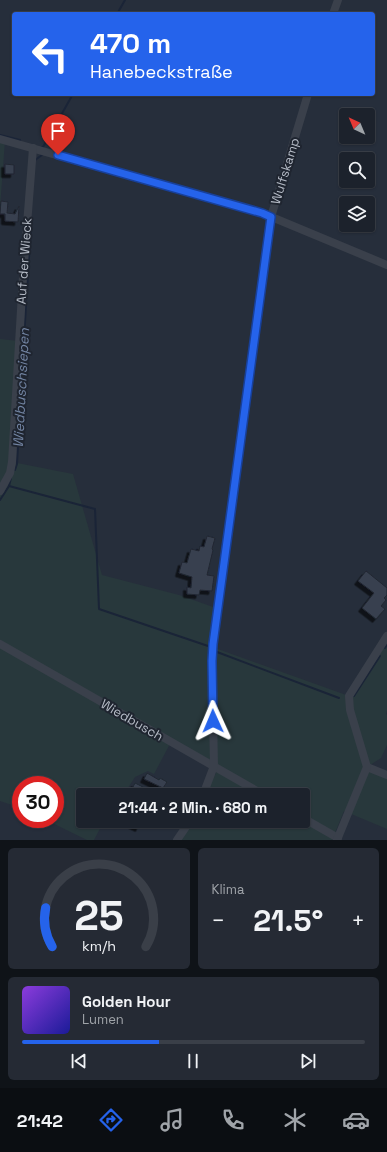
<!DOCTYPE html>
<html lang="de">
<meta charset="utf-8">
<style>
body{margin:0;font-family:"Space Grotesk",sans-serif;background:#252a34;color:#f1f3f6;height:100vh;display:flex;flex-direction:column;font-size:15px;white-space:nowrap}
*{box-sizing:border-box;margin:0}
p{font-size:13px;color:#a0a4a9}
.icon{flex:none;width:22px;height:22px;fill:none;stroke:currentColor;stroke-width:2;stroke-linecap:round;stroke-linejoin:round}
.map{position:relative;height:840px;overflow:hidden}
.drawer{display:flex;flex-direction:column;gap:8px;padding:8px;background:#0f1318;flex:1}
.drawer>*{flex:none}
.banner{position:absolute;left:12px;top:12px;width:363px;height:84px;border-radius:4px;box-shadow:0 1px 3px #0004,0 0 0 1px #3a3f48;background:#2563eb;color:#fff;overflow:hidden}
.needle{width:26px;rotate:316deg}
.fabs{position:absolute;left:339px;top:108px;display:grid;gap:8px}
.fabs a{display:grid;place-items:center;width:36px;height:36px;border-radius:4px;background:#1c222c;box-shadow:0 1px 3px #0004,0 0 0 1px #3a3f48;font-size:20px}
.speed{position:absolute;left:12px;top:776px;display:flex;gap:8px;font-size:20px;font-weight:700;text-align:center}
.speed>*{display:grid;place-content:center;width:52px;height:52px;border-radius:50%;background:#1c222c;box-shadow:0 1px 3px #0004,0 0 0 1px #3a3f48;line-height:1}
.speed .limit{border:6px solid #d22;background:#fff;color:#111}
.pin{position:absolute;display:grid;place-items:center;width:34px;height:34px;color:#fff;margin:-41px -17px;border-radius:50% 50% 50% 0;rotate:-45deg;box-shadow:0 0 4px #0007}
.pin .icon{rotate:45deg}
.me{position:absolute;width:44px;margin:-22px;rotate:359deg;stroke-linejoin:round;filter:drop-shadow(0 0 3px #0008)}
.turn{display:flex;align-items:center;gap:14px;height:84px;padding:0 12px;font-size:18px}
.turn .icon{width:52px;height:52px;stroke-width:2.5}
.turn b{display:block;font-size:28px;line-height:34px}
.big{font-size:30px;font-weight:700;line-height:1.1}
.drawer .card{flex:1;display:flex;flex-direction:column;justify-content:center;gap:6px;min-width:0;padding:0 14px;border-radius:6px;background:#252a34}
.drawer .dial{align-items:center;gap:0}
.dial svg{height:104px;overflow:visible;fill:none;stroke:#3a3f48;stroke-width:7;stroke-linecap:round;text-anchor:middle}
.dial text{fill:#f1f3f6;stroke:none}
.song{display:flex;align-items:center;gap:12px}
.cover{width:48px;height:48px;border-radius:6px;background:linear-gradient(135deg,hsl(270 70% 55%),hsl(240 70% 35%))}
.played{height:4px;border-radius:2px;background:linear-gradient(90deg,#2563eb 40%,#3a3f48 40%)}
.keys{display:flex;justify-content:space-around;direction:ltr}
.heat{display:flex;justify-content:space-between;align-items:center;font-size:22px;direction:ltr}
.drawer .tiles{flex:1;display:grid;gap:8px;grid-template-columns:1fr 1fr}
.card:last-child{grid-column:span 2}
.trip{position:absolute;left:76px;top:788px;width:234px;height:40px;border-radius:4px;background:#1c222c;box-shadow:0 1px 3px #0004,0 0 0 1px #3a3f48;font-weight:700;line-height:40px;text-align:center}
.menu{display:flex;height:64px;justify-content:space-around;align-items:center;background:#0b0e12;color:#a0a4a9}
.menu .icon{width:28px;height:28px}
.menu .on{color:#2563eb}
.menu b{font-size:18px;color:#f1f3f6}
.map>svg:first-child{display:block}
.green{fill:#28383c}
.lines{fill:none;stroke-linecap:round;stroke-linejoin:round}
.stream{stroke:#1a2437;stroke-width:2}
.building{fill:#394150;stroke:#212732;filter:url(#shadow)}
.street{stroke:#3a404b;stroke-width:8}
.route-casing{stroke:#184099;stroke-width:10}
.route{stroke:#2563eb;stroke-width:7}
.labels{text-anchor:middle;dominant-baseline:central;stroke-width:4;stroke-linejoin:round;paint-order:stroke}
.street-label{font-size:13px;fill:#b5bbc6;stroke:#1f2530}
.water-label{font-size:14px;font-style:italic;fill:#7284a2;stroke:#1f2530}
</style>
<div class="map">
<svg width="387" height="840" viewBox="0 0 387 840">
<defs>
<filter id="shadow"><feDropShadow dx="-3.5" dy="3.5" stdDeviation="0" flood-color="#0009"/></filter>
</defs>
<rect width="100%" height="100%" fill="#262e3b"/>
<!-- green -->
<g class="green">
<path d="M0,139l5,2 -5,67z"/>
<path d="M0,339l19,2 -7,121 61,12 29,101 77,20 37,13 -1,40 134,48 38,-60v75l-1,3 1,1v30l-6,13 -14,9 20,8v54l-43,-18 -12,29h-152l12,-19h111v-26h-98l14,-28 -48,-25 -17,32 -6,-3 -13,6 -9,14h-7l-2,4h-34v26h21l-10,19h-7l-43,-21h11v-34h-34v23l-21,-7z"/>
</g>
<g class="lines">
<!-- stream -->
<g class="stream">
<path d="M117,14l8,-14"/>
<path d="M0,135l20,5"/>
<path d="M42,147h1l30,-53"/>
<path d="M35,160l7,-5"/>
<path d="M28,272l3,-44"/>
<path d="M26,300l2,-23"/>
<path d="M15,470l2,-6 9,-159"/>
<path d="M9,486l86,23 4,100 109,37"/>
<path d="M0,500l9,-14 2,-8"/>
<path d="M385,648l2,-3"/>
<path d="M217,652l122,46"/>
<path d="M354,696l26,-40"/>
</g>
</g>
<!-- building -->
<g class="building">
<path d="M5,164l9,1v9h-9z"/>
<path d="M1,201l7,1 -1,11 8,1 4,-8 -1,16 -13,-1v-7h-5z"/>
<path d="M207,536l8,2 -3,11 1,1 -6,25 7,1 -2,15 -12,-1 -1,5 -12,-1v-7l4,1 1,-11 -13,-4 3,-11 5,1 4,-14 8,2 1,-5 4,1z"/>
<path d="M366,571l21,17v7l-3,3 2,2 -5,6 4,3 -9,10 -14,-11 12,-15 -16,-12z"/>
<path d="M147,773l12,7 1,-2 7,4 -4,6 -19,-9z"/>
<path d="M135,783l8,4 -4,8h-4l-5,-2z"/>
<path d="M124,821h18l-3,7z"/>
</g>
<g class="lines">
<!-- street -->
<g class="street">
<path d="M333,14l5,-14"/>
<path d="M0,139l262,74 125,52"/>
<path d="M0,491l10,-18 2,-11 11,-186 10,-128"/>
<path d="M0,644l264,151"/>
<path d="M367,767l20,8"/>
<path d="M203,795l11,-29 -2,-105 1,-17 58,-427 37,-123"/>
<path d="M303,818l35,20"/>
<path d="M177,840l13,-19"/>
<path d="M337,840l30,-73 -17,-57 -1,-14 38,-60"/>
</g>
</g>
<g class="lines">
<!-- route casing -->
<g class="route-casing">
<path id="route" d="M58,155l204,58 9,4 -58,427 -1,17 1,60"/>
</g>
<!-- route -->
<use href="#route" class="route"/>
</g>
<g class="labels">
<!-- street labels -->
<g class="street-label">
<text transform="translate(285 171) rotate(-73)">Wulfskamp</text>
<text transform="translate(24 261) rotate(-86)">Auf der Wieck</text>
<text transform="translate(132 720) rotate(30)">Wiedbusch</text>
</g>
<!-- water labels -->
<g class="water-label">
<text transform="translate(21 388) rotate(-87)">Wiedbuschsiepen</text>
</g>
</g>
</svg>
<div class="fabs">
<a><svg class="needle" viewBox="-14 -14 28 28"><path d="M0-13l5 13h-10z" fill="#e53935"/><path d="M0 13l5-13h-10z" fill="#a0a4a9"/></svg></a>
<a><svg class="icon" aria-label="search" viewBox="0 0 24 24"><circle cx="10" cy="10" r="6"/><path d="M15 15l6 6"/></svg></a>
<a><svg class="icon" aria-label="layers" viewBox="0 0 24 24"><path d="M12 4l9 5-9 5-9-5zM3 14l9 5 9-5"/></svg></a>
</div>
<div class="speed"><div class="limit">30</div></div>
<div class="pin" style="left:58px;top:155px;background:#d93025"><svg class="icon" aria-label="arrive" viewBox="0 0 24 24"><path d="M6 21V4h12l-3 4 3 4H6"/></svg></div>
<svg class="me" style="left:213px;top:721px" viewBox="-20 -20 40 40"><path d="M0-17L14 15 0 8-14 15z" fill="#2563eb" stroke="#fff" stroke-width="4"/></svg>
<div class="trip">21:44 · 2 Min. · 680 m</div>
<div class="banner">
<div class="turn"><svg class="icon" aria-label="left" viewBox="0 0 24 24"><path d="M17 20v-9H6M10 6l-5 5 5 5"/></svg><div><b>470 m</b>Hanebeckstraße</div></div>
</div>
</div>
<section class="drawer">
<div class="tiles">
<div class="card dial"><svg viewBox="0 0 100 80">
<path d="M14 69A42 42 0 1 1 86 69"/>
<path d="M14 69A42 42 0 0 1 9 39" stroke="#2563eb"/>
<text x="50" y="56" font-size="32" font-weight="700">25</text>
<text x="50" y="72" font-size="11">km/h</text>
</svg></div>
<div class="card"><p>Klima</p>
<div class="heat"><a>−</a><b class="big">21.5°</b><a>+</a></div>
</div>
<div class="card">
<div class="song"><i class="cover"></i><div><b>Golden Hour</b><p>Lumen</p></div></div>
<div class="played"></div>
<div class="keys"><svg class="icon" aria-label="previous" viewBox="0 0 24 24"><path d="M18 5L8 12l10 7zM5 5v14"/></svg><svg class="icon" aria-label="pause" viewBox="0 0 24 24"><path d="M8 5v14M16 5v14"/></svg><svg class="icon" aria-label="next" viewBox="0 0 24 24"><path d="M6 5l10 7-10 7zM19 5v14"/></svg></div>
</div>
</div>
</section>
<nav class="menu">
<b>21:42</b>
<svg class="icon on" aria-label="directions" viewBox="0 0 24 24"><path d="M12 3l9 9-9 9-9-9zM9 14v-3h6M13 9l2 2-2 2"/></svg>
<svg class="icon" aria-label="music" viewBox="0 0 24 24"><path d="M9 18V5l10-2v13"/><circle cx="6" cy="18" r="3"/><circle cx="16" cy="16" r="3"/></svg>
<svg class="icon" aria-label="phone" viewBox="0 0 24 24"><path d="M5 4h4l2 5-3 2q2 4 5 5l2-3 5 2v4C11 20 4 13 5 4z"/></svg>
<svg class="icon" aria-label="climate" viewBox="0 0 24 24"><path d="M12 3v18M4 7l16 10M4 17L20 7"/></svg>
<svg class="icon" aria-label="car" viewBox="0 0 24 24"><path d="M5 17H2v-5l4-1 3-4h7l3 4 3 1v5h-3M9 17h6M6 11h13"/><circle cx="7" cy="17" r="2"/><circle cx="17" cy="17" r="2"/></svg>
</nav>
